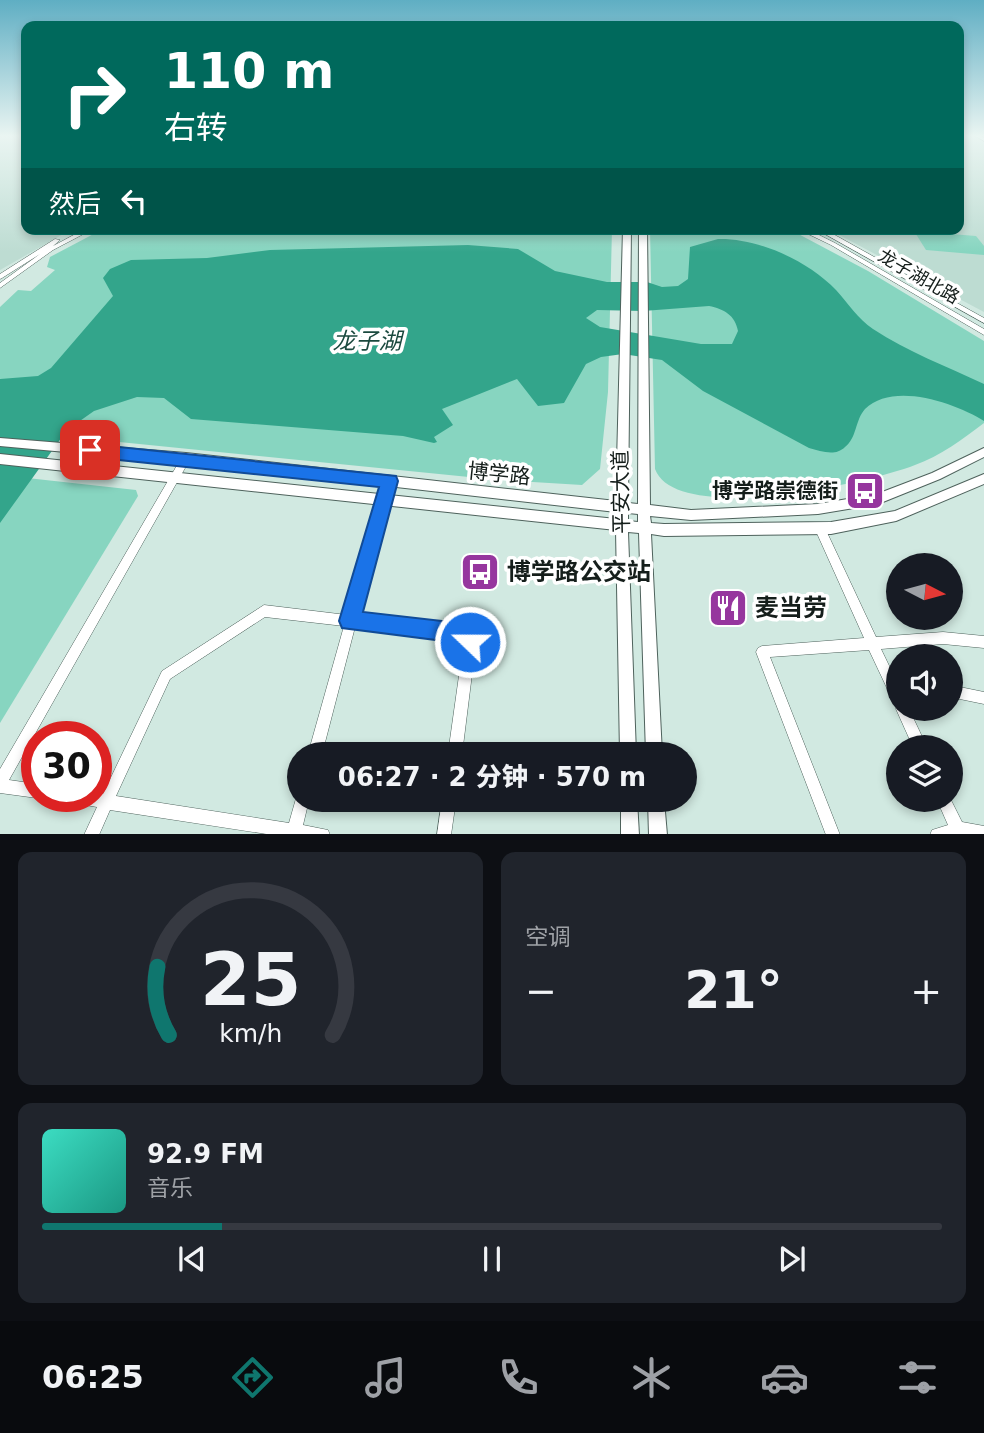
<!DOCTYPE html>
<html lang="zh">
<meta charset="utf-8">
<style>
body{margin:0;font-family:"DejaVu Sans","Noto Sans SC",sans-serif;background:#20242c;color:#f1f3f6;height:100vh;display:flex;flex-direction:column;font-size:26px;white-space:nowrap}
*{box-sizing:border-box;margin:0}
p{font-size:23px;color:#9ea1a6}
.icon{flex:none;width:38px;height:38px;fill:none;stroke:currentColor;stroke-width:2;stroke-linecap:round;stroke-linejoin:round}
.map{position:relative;height:834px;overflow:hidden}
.panel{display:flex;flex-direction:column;gap:18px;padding:18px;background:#0d0f14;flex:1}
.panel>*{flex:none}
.banner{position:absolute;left:21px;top:21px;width:943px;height:214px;border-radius:14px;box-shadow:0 4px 10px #0003;background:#00695c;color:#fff;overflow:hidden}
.needle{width:46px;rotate:96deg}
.fabs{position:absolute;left:886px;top:553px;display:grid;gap:14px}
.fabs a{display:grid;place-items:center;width:77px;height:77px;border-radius:50%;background:#171b24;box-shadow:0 4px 10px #0003;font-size:35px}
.speed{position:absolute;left:21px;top:721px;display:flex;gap:14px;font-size:35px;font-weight:700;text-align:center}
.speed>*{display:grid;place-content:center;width:91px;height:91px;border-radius:50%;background:#171b24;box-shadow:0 4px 10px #0003;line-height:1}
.speed .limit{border:10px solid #d22;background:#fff;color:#111}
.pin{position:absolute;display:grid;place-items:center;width:60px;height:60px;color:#fff;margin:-30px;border-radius:14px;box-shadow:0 4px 10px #0006}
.me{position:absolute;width:77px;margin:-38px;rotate:292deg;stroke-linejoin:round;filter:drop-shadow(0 0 5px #0008)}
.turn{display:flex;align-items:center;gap:24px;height:147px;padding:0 28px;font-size:32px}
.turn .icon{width:91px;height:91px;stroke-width:2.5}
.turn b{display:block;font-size:49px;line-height:60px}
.then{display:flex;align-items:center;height:66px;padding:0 28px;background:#0003;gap:14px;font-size:26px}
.big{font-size:52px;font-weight:800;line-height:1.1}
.panel .tile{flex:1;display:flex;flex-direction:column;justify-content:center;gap:10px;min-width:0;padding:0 24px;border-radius:14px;background:#20242c}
.panel .dial{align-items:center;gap:0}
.dial svg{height:182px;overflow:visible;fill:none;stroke:#363941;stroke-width:7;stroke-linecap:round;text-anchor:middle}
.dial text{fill:#f1f3f6;stroke:none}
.song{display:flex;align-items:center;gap:21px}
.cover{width:84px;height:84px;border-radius:10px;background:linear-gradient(135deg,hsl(170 70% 55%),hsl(170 70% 35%))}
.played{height:7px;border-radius:4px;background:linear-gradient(90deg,#0f766e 20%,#363941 20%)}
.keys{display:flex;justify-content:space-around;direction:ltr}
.heat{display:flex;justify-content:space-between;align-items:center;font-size:38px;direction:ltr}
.panel .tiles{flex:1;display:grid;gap:18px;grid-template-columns:1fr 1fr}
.tile:last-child{grid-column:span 2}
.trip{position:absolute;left:287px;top:742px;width:410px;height:70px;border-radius:35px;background:#171b24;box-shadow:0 4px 10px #0003;font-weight:800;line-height:70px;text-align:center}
.tab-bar{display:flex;height:112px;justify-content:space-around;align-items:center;background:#090b0e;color:#9ea1a6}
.tab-bar .icon{width:49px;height:49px}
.tab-bar .selected{color:#0f766e}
.tab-bar b{font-size:32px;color:#f1f3f6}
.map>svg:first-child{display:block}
.built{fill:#bddcd2}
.green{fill:#87d5c0}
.water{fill:#33a58b;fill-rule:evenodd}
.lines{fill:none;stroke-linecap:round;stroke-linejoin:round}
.minor-casing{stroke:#4e625c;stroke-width:1}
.major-casing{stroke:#4e625c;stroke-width:2}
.minor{fill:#fff;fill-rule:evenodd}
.major{fill:#fff;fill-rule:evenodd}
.wall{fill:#4c5e58}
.route{fill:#1a73e8;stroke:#114b97;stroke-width:2}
.labels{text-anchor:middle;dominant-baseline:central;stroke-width:7;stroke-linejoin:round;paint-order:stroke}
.far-street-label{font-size:18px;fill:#151e1b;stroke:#fff}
.street-label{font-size:21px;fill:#151e1b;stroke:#fff}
.poi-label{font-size:21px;font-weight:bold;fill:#151e1b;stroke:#fff;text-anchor:end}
.water-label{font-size:23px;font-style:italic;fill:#1a493e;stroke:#fff}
.near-poi-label{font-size:24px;font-weight:bold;fill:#151e1b;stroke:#fff;text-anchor:start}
</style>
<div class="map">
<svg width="984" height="835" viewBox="0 0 984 835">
<rect width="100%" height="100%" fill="#d1e9e1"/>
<!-- built -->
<g class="built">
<path d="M0,135h26v94h46l-72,41z"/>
<path d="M959,135h25v177l-156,-83h131z"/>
</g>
<!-- green -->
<g class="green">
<path d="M103,229h509l-4,163 -8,77 -18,16 -83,-5 -499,-50v-123l18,-17 13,1 24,-21 -8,-3 3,-10z"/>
<path d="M650,229h139l79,42 116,70v82c-21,16 -44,33 -69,42 -45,18 -239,61 -260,4z"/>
<path d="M914,231l62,5 8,10v9l-58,-5z"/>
<path d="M0,475l136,15 2,6 -138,227z"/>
</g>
<!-- water -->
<path class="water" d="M718,239c38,-1 88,20 118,51 12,13 22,29 37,39 35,23 73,37 111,55v37c-28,-18 -91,-40 -119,-12 -10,11 -8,29 -20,38 -10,10 -24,4 -36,1l-106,-57 -41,-31 -39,-6 -22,3 -15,7 -22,39 -26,3 -21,-27 -75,30 11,16 -19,12 3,5 -3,1 -31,-7 -212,-17 -27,-21 -27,-1 -43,14 -27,19 -67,93v-144l38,-3 13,-8 62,-72 -10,-18 7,-9 21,-9 76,-2 63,-8 198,-5 50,4 37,22 52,11h40l15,5 16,-1 10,-7 2,-32zM709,306c15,3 26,9 29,25l-6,13h-31l-101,-17 -14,-9 11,-8 46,1z"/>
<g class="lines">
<!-- minor casing -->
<g class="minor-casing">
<g id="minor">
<path d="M974,135h6l4,3v3z"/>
<path d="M85,229h8l-40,21 -53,38v-5l40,-29 -38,24 -2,1v-5l55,-35 5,1 -7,6z"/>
<path d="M798,229h9l28,14 149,86v6l-153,-90z"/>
<path d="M816,229h8l160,89v5z"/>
<path d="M186,454l3,1 2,3 -2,3 -180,319 28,4v12h4l-4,2 -37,-5v-24l183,-314z"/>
<path d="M389,477l3,1 2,3 -36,135 110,13 4,2 4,11 -14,112h-14l16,-114 -109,-13 -33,127h-14l36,-128 -79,-9 -95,62 -54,117 173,27 8,-28 2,-1v6h10l-6,25 25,5 2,5h-57l-163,-25 -11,25h-15l13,-28 -35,-6 -2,-5h36v-3l7,1 59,-123 102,-66 83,10 37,-134 2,-3z"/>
<path d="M820,524l4,2 52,111 67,-5 41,4v12l-41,-4 -62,5 17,35v25h11l18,38h-14l-17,-38 1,-4 -3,-2 -25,-53 -99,7 70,178h-14l-70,-183 2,-4 4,-2 102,-8 -49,-109 1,-3z"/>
<path d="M950,685l34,7v12l-34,-7z"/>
<path d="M950,798l12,24 22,4v9h-54l2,-5 16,-5 -11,-25h13z"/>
<path d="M442,800h14l-5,35h-14z"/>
</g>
</g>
<!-- major casing -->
<g class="major-casing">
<g id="major">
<path d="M623,229h8l-3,274 10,1 1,-275h8l3,276 41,5 127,-6 59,-10 55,-21 52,-25v9l-44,22 -62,25 -60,10 -127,6 -41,-4 1,7 13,1 167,-2 64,-11 89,-37v10l-88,37 -65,13 -167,2 -13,-2 11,220h-16l-7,-221 -11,-1 8,222h-16l-4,-224 -616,-66v-10l616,65v-7l-430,-49 -186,-17v-8l186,15 430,48zM628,513l10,1v8l-10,-1z"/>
<path d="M621,800h16l2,35h-18z"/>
<path d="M648,800h16l3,35h-18z"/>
</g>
</g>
<!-- minor -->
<use href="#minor" class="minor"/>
<!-- major -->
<use href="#major" class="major"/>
</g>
<!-- wall -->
<path class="wall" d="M19,135h7v6h-3z"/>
<!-- sky -->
<linearGradient id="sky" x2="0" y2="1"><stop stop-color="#5faec3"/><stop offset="0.54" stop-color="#eaf5f2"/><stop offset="1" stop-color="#eaf5f2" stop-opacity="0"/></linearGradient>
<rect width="984" height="252" fill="url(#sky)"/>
<!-- route -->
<path class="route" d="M90,444l306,32 2,5 -35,131 105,12 7,3c4,9 6,14 2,23l-7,3 -8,-3 -3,-7 -117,-15 -3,-7 40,-134 -289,-30 -8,-7z"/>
<!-- icons -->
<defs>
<g id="bus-square" transform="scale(2.0125)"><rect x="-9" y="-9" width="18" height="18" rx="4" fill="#96369e" stroke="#fff"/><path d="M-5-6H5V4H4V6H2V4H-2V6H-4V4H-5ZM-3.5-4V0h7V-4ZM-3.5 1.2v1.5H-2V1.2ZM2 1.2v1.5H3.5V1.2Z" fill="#fff"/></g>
<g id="restaurant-square" transform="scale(2.0125)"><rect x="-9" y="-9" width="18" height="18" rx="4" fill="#96369e" stroke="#fff"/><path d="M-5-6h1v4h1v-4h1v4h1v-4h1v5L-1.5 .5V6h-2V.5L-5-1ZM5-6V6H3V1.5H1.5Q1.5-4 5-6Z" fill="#fff"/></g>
</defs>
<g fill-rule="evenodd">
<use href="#bus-square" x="865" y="491"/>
<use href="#bus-square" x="480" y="572"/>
<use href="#restaurant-square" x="728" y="608"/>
</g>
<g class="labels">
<!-- far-street labels -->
<g class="far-street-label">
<text transform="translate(919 276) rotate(30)">龙子湖北路</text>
</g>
<!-- street labels -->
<g class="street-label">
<text transform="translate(499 474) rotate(6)">博学路</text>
<text transform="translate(621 492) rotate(-91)">平安大道</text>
</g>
<!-- poi labels -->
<g class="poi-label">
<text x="838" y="491">博学路崇德街</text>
</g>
<!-- water labels -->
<g class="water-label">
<text x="367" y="341">龙子湖</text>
</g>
<!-- near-poi labels -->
<g class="near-poi-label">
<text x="507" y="572">博学路公交站</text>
<text x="755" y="608">麦当劳</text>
</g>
</g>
</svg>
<div class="fabs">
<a><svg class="needle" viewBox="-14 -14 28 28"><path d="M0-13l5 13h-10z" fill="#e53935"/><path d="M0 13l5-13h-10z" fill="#9ea1a6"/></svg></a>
<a><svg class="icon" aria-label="sound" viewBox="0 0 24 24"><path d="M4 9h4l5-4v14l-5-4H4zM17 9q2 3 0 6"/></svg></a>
<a><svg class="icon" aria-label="layers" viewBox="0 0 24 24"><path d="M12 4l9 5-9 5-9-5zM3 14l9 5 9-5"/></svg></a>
</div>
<div class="speed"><div class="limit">30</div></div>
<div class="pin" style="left:90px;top:450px;background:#d93025"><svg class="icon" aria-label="arrive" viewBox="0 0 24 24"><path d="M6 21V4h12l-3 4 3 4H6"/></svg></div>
<svg class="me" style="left:470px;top:642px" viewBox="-20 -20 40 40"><circle r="17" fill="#1a73e8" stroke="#fff" stroke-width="3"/><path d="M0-11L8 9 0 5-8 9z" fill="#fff"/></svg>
<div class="trip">06:27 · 2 分钟 · 570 m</div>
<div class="banner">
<div class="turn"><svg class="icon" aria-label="right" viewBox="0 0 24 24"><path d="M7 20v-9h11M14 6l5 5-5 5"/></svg><div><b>110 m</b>右转</div></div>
<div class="then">然后<svg class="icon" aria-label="left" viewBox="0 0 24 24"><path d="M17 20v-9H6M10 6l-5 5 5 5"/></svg></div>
</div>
</div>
<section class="panel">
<div class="tiles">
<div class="tile dial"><svg viewBox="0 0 100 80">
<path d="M14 69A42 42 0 1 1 86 69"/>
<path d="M14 69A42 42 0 0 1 9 39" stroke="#0f766e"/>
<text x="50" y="56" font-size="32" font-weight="700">25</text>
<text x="50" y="72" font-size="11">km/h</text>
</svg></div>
<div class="tile"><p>空调</p>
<div class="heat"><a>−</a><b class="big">21°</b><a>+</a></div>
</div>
<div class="tile">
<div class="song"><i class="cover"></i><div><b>92.9 FM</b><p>音乐</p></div></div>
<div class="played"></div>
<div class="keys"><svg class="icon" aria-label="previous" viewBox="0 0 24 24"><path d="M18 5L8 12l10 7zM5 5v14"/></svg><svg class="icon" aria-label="pause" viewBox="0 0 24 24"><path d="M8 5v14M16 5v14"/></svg><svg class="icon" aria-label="next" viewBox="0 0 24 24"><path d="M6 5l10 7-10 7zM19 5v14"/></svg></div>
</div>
</div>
</section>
<nav class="tab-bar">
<b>06:25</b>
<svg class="icon selected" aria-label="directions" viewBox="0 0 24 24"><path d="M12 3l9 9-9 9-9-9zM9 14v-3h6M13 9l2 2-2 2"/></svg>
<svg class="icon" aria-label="music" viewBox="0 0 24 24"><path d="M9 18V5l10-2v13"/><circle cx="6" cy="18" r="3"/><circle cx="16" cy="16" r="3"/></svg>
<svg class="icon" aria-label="phone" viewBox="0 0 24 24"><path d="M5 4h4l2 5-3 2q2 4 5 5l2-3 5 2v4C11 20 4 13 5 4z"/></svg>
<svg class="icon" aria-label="climate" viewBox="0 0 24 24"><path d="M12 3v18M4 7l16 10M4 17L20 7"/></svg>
<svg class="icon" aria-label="car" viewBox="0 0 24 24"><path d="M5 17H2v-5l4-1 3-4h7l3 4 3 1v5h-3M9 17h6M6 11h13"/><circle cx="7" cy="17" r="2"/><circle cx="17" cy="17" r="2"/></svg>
<svg class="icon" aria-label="filters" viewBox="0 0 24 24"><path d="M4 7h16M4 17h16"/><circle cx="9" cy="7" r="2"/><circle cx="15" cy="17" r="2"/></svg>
</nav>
